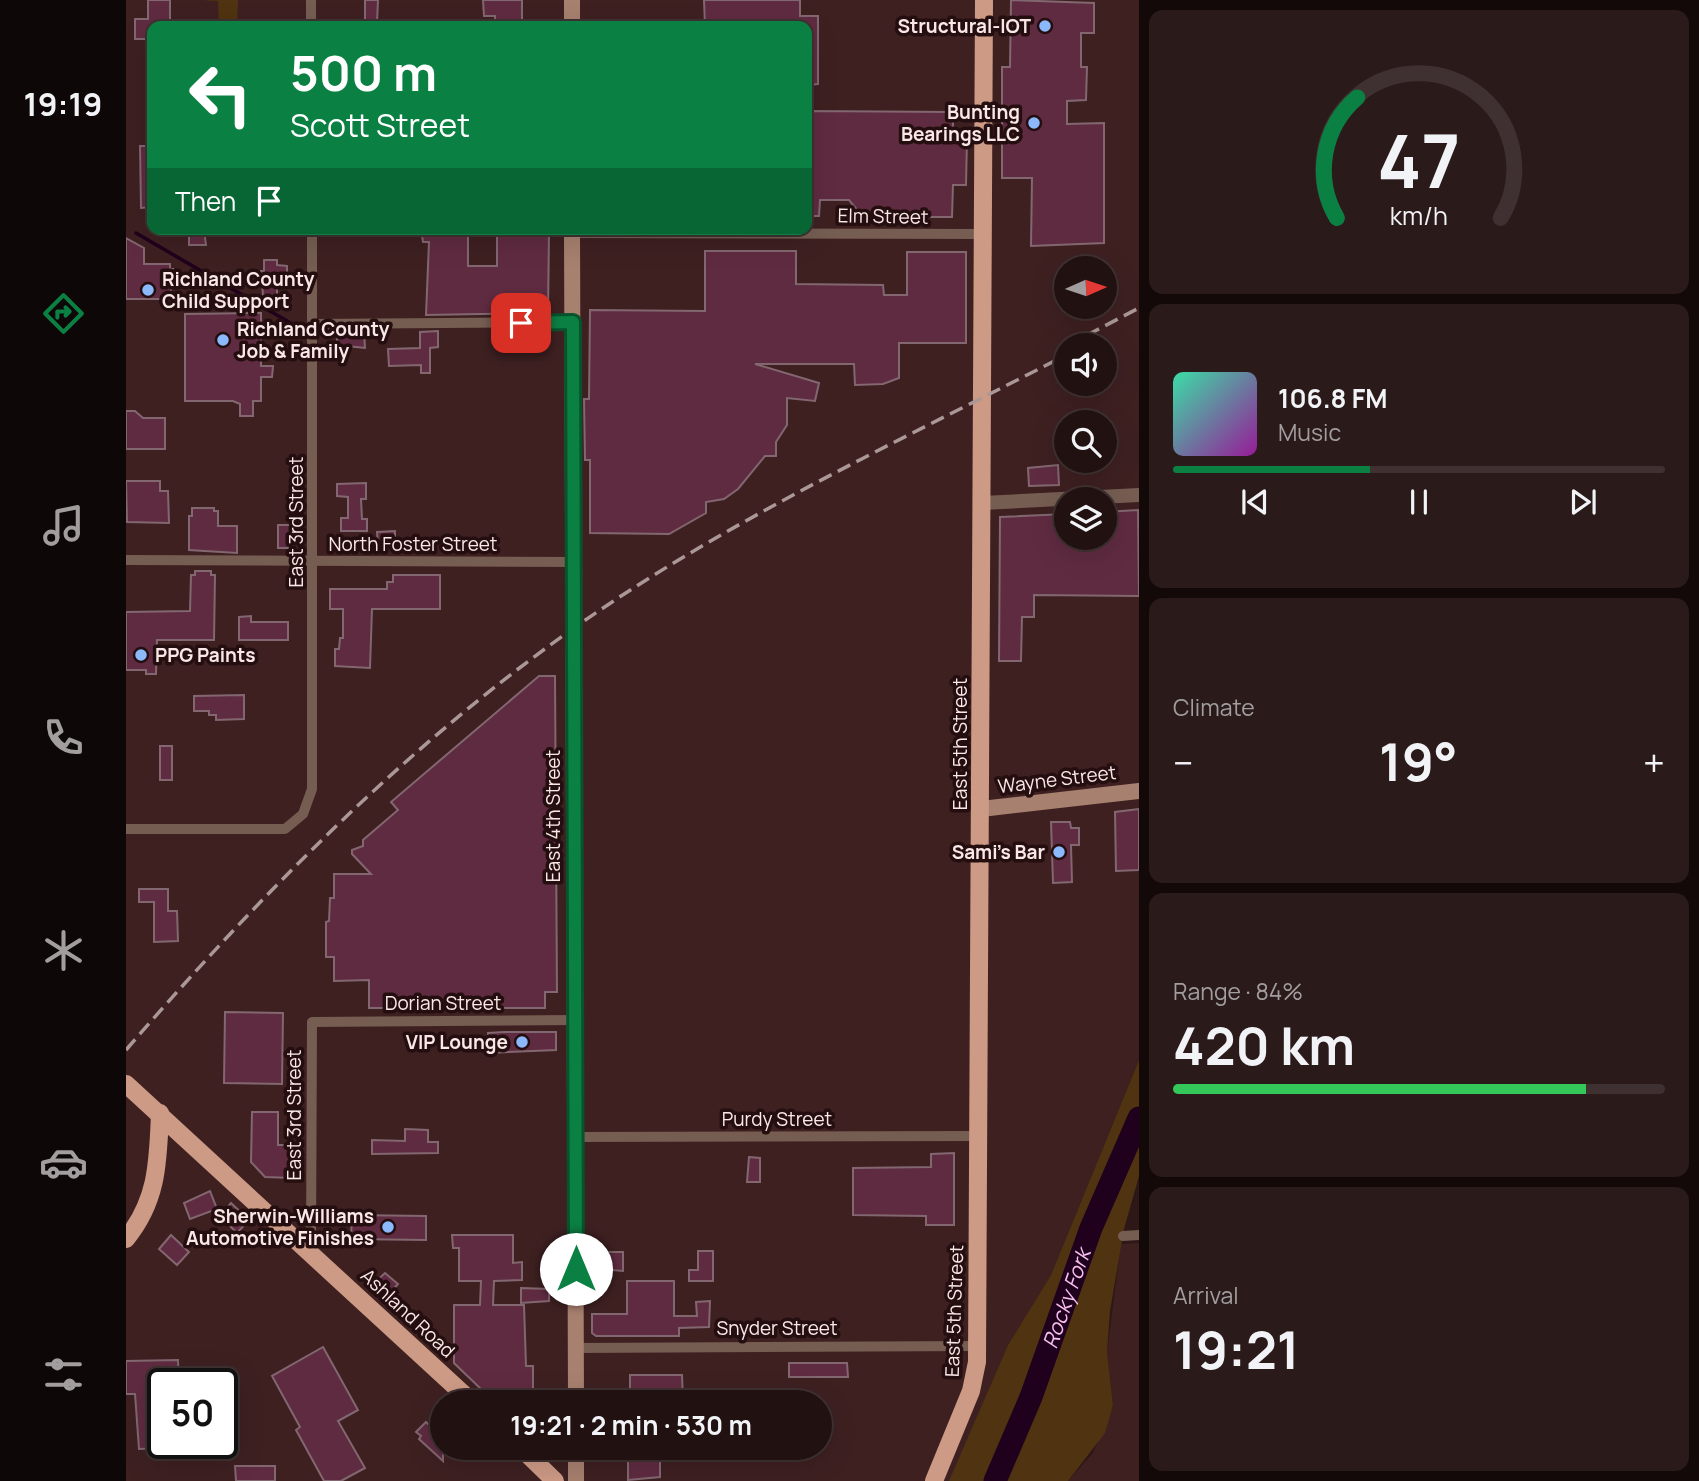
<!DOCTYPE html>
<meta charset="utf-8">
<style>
body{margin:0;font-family:Manrope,sans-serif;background:#2a1a1a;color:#f1f3f6;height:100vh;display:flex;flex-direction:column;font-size:26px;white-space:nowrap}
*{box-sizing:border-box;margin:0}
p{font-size:23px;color:#a29d9f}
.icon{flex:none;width:38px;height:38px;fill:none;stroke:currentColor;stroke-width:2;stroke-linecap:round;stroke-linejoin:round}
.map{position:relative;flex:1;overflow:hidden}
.drawer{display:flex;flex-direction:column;gap:10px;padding:10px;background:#130909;width:560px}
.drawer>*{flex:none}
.top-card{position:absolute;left:21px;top:21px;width:665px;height:214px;border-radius:14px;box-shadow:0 7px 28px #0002,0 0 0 2px #3f3131;background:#0b8043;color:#fff;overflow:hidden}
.needle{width:46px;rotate:87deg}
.controls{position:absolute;left:928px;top:256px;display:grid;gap:14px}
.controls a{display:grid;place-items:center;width:63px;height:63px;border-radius:50%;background:#211;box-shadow:0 7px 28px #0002,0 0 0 2px #3f3131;font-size:35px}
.speed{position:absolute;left:21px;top:1368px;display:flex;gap:14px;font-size:35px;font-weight:700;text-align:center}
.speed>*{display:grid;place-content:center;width:91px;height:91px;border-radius:50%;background:#211;box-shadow:0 7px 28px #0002,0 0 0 2px #3f3131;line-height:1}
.speed .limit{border:4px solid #111;border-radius:10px;background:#fff;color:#111}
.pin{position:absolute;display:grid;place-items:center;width:60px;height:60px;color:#fff;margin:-30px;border-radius:14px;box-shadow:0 4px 10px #0006}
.me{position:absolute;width:77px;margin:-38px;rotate:0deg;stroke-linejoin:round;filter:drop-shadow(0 0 5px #0008)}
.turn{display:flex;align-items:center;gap:24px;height:147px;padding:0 28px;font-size:32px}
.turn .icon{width:91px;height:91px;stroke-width:2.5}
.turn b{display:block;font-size:49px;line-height:60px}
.then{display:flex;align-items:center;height:66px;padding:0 28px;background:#0003;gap:14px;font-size:26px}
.big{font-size:52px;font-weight:700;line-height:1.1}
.drawer .card{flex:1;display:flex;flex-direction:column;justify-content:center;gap:10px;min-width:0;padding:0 24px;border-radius:14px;background:#2a1a1a}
.drawer .dial{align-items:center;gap:0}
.dial svg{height:182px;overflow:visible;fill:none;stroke:#3f3131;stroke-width:7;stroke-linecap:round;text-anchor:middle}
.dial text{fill:#f1f3f6;stroke:none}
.song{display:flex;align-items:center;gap:21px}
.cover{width:84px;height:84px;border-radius:10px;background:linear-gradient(135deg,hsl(160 70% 55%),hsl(300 70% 35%))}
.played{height:7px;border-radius:4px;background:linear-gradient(90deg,#0b8043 40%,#3f3131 40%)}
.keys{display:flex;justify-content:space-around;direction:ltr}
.heat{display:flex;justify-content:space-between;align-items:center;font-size:38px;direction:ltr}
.charge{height:10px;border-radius:5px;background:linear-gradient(90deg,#34c759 84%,#3f3131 0)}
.trip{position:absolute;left:304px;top:1390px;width:402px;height:70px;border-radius:35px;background:#211;box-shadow:0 7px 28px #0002,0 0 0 2px #3f3131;font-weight:700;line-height:70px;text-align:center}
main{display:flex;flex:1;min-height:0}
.menu{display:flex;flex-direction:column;width:126px;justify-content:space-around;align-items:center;background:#0e0707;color:#a29d9f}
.menu .icon{width:49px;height:49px}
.menu .on{color:#0b8043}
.menu b{font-size:32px;color:#f1f3f6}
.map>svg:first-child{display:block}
.built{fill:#3e2021;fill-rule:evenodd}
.green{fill:#503310}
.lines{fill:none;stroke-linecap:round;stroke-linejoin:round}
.stream{stroke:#1f001d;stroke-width:3.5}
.river{stroke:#1f001d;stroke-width:23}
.building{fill:#5f2b40;stroke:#826770;stroke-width:2}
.minor{stroke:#755d52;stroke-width:10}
.tertiary{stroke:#755d52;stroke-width:14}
.secondary{stroke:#a7806f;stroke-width:16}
.primary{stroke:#cd9a85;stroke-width:18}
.rail{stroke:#aa9796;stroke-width:3.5;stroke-dasharray:14 7;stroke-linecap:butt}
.route-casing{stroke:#07532c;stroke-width:18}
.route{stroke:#0b8043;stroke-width:12}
.poi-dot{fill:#8cb9fc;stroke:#240e0f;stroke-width:2.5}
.labels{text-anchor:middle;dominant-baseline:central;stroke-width:7;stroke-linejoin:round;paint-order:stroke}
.poi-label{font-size:19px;font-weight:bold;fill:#f9e8e7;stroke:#240e0f;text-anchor:end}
.street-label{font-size:19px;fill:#f9e8e7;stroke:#240e0f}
.water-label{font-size:21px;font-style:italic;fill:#f8c0f0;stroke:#240e0f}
</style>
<main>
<nav class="menu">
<b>19:19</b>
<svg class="icon on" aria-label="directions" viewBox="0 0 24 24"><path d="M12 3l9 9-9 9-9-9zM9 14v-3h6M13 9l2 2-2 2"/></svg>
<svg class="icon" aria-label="music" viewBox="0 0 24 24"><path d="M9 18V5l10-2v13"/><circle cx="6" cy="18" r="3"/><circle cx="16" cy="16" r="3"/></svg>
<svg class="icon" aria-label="phone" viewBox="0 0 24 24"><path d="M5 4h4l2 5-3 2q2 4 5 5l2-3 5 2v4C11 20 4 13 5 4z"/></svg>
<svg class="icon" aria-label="climate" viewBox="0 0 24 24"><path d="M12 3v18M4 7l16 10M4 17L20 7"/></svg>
<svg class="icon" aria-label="car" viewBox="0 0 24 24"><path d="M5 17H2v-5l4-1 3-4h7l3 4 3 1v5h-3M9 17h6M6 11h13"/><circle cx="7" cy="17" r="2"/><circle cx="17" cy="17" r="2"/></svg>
<svg class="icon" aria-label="filters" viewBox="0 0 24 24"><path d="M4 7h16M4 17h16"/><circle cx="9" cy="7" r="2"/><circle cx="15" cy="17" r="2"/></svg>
</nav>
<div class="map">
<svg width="1013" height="1481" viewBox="0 0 1013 1481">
<rect width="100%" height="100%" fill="#2e1717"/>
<!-- built -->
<g class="built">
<path d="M0,0h1013v1060l-88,215 -43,70 -58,136h-824zM26,26h655v203h-655zM940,268h38v38h-38zM940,345h38v38h-38zM940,422h38v38h-38zM940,499h38v38h-38zM37,1384h59v60h-59zM317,1402h378v45h-378z"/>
<path d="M1013,1243v238h-71l25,-28 20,-48 -6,-53 14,-108z"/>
</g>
<!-- green -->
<g class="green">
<path d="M75,0h37l-1,26h-18l-1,-25z"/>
<path d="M1013,1060v116l-15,53 -14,82 -3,41 6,53 -8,28 -37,48h-119l59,-136 43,-70z"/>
</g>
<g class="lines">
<!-- stream -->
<path class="stream" d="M10,233l158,92"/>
<!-- river -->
<path class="river" id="s1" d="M869,1481l36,-84 60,-169 48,-110"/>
</g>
<!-- building -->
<g class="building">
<path d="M22,0h22v26h-18l-4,13h-13v-20h13z"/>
<path d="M239,0h13l-1,23h-12z"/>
<path d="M357,0h39v25h-27v-9h-11z"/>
<path d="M578,0h96v16h18v68l-11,1v-59h-102z"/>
<path d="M885,0l83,3v30h-13v34h6l-1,33 -19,1v23l37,-1v120l-73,3 1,-68h-30v-111h8z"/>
<path d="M681,111l146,1v26h14l-1,47h-13l-1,32h-89l-14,-17h-29l-1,16h-12z"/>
<path d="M14,146h12v61l-11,1z"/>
<path d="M295,229h47v37h29v-37l52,2 -1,82 -122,2 3,-73h-6z"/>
<path d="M63,230h15l2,15h-17z"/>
<path d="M0,238l18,10v16h26v5h3l-3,30h-44z"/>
<path d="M579,251h91v33l87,1 1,10h23v-43h59v91h-67v35l-16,6 -28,1 -1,-21h-99l64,19 -4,18 -28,-3v27l-11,17v14h-11l-27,33 -14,10 -18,3v11l-37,21 -79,-1v-73h-5l-1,-61h5l1,-89 115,1z"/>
<path d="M138,260h13v5l10,1v13l-10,2v14h-14l-2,-24h3z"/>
<path d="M135,313v53h12l-1,11h-11v24h-8v15h-13v-12l-7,-3h-48v-87z"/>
<path d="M312,331v16l-8,1v25h-9v-8l-32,1 -1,-17 32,-1v-16z"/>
<path d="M238,332l1,16 -28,-3v-12z"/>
<path d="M0,411h9l8,7h22v31h-39z"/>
<path d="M932,465l1,20 -30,1 -1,-18z"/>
<path d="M0,481h34v10h8l1,32 -42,-1z"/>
<path d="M240,483v16h-5l1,20h5v12h-26v-13h7v-21l-11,-1v-12z"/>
<path d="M66,508h22v3h4v15h19v27l-48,-3v-34h3z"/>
<path d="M1012,510l1,86 -105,-1v22h-12l-1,44h-22l1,-144 66,-3v23h38v-25z"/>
<path d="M152,525h16l-1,23h-15z"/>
<path d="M269,531v15l-17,1 -1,-15z"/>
<path d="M69,571h16v4h4l-1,65h-57l-1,34h-10v-4h-20v-58l64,-1 1,-36h4z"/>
<path d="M267,575h47v34h-68l-2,59 -35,-2v-17h4l1,-11h3v-29h-13v-20h57v-7h6z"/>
<path d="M125,616v6h37v18h-49v-23z"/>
<path d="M413,676h16l2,316h-12v16h-176v-28l-35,1v-24h-8v-35l3,-1 1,-23h4v-24h37l-19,-20v-4l11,-4v-6l35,-30 -7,-8z"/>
<path d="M118,695v24l-28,1v-5h-7v-4h-15v-15z"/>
<rect x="34" y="746" width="12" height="34"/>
<path d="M1013,809v61l-23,1 -1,-59z"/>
<path d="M925,822h19l1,6h8v17h-8l1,37 -19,1z"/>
<path d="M13,889h29v22h9l1,30 -24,1v-40h-15z"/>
<path d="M99,1012l58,1 -1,71 -58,-1z"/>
<path d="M378,1032h52v18l-68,3v-20z"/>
<path d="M126,1112h26v33h15l-1,33 -27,-1 -14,-15z"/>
<path d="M279,1129l23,1v12h10v11l-66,1v-14l33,1z"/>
<path d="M828,1153v72h-28v-9l-73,-1v-47l78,-1v-13z"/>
<path d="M623,1157l11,1v24h-13z"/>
<path d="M84,1191l7,18 -27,10 -6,-16z"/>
<path d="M105,1203l18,17 -12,13 -17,-17z"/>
<path d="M226,1215l74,1v24l-75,-1z"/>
<path d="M45,1235l18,17 -12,13 -18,-16z"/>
<path d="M326,1235h61v28l9,-1v18l-28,1 -1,24h31l2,61h7v25l-49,1 -30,-29v-58h26l1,-24h-22v-33h-6z"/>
<path d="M572,1251h15v30h-24v-11h9z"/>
<path d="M479,1252h18v19l-23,-2v-15z"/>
<path d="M259,1273l13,11 -13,14 -13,-13z"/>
<path d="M501,1281h47v35h23l-1,-14 14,-1 -1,26 -30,1v8h-83l-4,-3v-19h35z"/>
<path d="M395,1288l28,1v12l-28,2z"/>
<path d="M197,1347l35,63 -20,11 27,47 -24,13h-17l-28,-51 4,-3 -28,-51z"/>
<path d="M52,1360l1,24h-16v64l-24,1 -4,-55h-9v-33z"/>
<path d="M663,1363h58l1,14h-59z"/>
<path d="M504,1375h52l1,27h-53z"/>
<path d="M432,1391v11h-28v-10z"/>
<path d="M300,1422l17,16v23l-24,-22 2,-3 -5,-4z"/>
<path d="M502,1447h32v30l-32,3z"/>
<path d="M109,1466h40v15h-39z"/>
</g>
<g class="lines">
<!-- minor -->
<g class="minor">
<path d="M185,0v26"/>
<path d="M446,233l411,1"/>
<path d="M186,324l261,-2"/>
<path d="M0,560l448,2"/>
<path d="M0,829h159l18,-15 9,-25v-560"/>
<path d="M450,1137l402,-1"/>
<path d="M997,1236l16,-1"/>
<path d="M185,1250l1,-228 263,-2"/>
<path d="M450,1348l401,-2"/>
</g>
<!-- tertiary -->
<path class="tertiary" d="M856,503l157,-8"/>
<!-- secondary -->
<g class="secondary">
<path d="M446,0v26"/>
<path d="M446,229l4,1173"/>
<path d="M855,809l158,-18"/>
<path d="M450,1481v-34"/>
</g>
<!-- primary -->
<g class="primary">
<path d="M0,1084l346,318"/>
<path d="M0,1239c32,-39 32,-78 34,-126"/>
<path d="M394,1447l35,34"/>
<path d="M808,1481l37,-90 6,-29 7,-1362"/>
</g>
<!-- rail -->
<g class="rail">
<path d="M942,345l71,-37"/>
<path d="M0,1050c133,-154 280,-304 448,-422 153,-108 326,-187 492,-273"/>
</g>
</g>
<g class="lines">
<!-- route casing -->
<g class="route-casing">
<path id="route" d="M395,323l52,-1 3,947"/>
</g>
<!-- route -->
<use href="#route" class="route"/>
</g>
<!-- markers -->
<g class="poi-dot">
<circle cx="919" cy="26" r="7"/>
<circle cx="908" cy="123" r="7"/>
<circle cx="22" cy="290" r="7"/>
<circle cx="97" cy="340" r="7"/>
<circle cx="15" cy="655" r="7"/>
<circle cx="933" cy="852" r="7"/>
<circle cx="396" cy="1042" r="7"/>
<circle cx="262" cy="1227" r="7"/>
</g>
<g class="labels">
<!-- poi labels -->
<g class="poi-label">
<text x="905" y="26">Structural-IOT</text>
<text x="894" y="112">Bunting<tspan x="894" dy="22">Bearings LLC</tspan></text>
<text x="36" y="279" text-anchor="start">Richland County<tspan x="36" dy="22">Child Support</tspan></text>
<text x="111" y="329" text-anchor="start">Richland County<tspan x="111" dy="22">Job &amp; Family</tspan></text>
<text x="29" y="655" text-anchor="start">PPG Paints</text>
<text x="919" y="852">Sami's Bar</text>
<text x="382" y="1042">VIP Lounge</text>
<text x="248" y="1216">Sherwin-Williams<tspan x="248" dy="22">Automotive Finishes</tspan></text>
</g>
<!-- street labels -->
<g class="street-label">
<text transform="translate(757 216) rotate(1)">Elm Street</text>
<text transform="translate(170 522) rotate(-90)">East 3rd Street</text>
<text x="287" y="544">North Foster Street</text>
<text transform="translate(834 744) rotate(-90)">East 5th Street</text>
<text transform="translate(931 779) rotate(-7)">Wayne Street</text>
<text transform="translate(427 816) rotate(-90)">East 4th Street</text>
<text x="317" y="1003">Dorian Street</text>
<text transform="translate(168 1115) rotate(-90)">East 3rd Street</text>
<text x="651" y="1119">Purdy Street</text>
<text transform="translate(828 1311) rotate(-88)">East 5th Street</text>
<text transform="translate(282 1313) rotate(43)">Ashland Road</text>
<text x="651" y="1328">Snyder Street</text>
</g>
<!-- water labels -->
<g class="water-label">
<text stroke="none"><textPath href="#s1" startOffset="196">Rocky Fork</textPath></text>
</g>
</g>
</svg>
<div class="controls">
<a><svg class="needle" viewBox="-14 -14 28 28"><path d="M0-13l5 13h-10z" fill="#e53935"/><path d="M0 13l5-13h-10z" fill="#a29d9f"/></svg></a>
<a><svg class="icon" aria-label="sound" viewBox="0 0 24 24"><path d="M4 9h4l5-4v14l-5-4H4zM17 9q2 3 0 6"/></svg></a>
<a><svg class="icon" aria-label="search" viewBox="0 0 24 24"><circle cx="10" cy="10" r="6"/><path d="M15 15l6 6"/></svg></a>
<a><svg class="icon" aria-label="layers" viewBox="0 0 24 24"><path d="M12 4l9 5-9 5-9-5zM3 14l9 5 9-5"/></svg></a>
</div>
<div class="speed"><div class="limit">50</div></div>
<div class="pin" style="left:395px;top:323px;background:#d93025"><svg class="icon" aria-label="arrive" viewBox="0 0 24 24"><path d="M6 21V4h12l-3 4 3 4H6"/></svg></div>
<svg class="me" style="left:450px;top:1269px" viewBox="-20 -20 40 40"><circle r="19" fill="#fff"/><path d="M0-13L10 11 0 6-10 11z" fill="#0b8043"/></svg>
<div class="trip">19:21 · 2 min · 530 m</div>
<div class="top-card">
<div class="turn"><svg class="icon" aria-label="left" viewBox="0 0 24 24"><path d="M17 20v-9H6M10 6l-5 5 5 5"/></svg><div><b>500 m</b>Scott Street</div></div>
<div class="then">Then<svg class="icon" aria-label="arrive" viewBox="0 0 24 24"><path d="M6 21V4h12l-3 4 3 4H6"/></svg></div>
</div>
</div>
<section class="drawer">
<div class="card dial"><svg viewBox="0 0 100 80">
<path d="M14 69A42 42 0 1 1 86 69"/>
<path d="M14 69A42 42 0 0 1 23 16" stroke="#0b8043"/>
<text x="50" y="56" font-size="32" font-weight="700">47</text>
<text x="50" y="72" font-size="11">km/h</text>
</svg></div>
<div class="card">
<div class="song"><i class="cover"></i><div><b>106.8 FM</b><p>Music</p></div></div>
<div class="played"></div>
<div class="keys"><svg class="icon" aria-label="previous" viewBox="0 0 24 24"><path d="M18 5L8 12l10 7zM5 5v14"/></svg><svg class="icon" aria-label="pause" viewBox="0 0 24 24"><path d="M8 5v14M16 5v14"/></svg><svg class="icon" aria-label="next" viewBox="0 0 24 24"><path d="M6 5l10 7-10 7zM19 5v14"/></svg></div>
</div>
<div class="card"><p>Climate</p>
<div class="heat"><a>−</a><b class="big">19°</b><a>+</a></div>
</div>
<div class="card"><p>Range · 84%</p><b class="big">420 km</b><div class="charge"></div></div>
<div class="card"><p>Arrival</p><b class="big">19:21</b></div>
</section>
</main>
